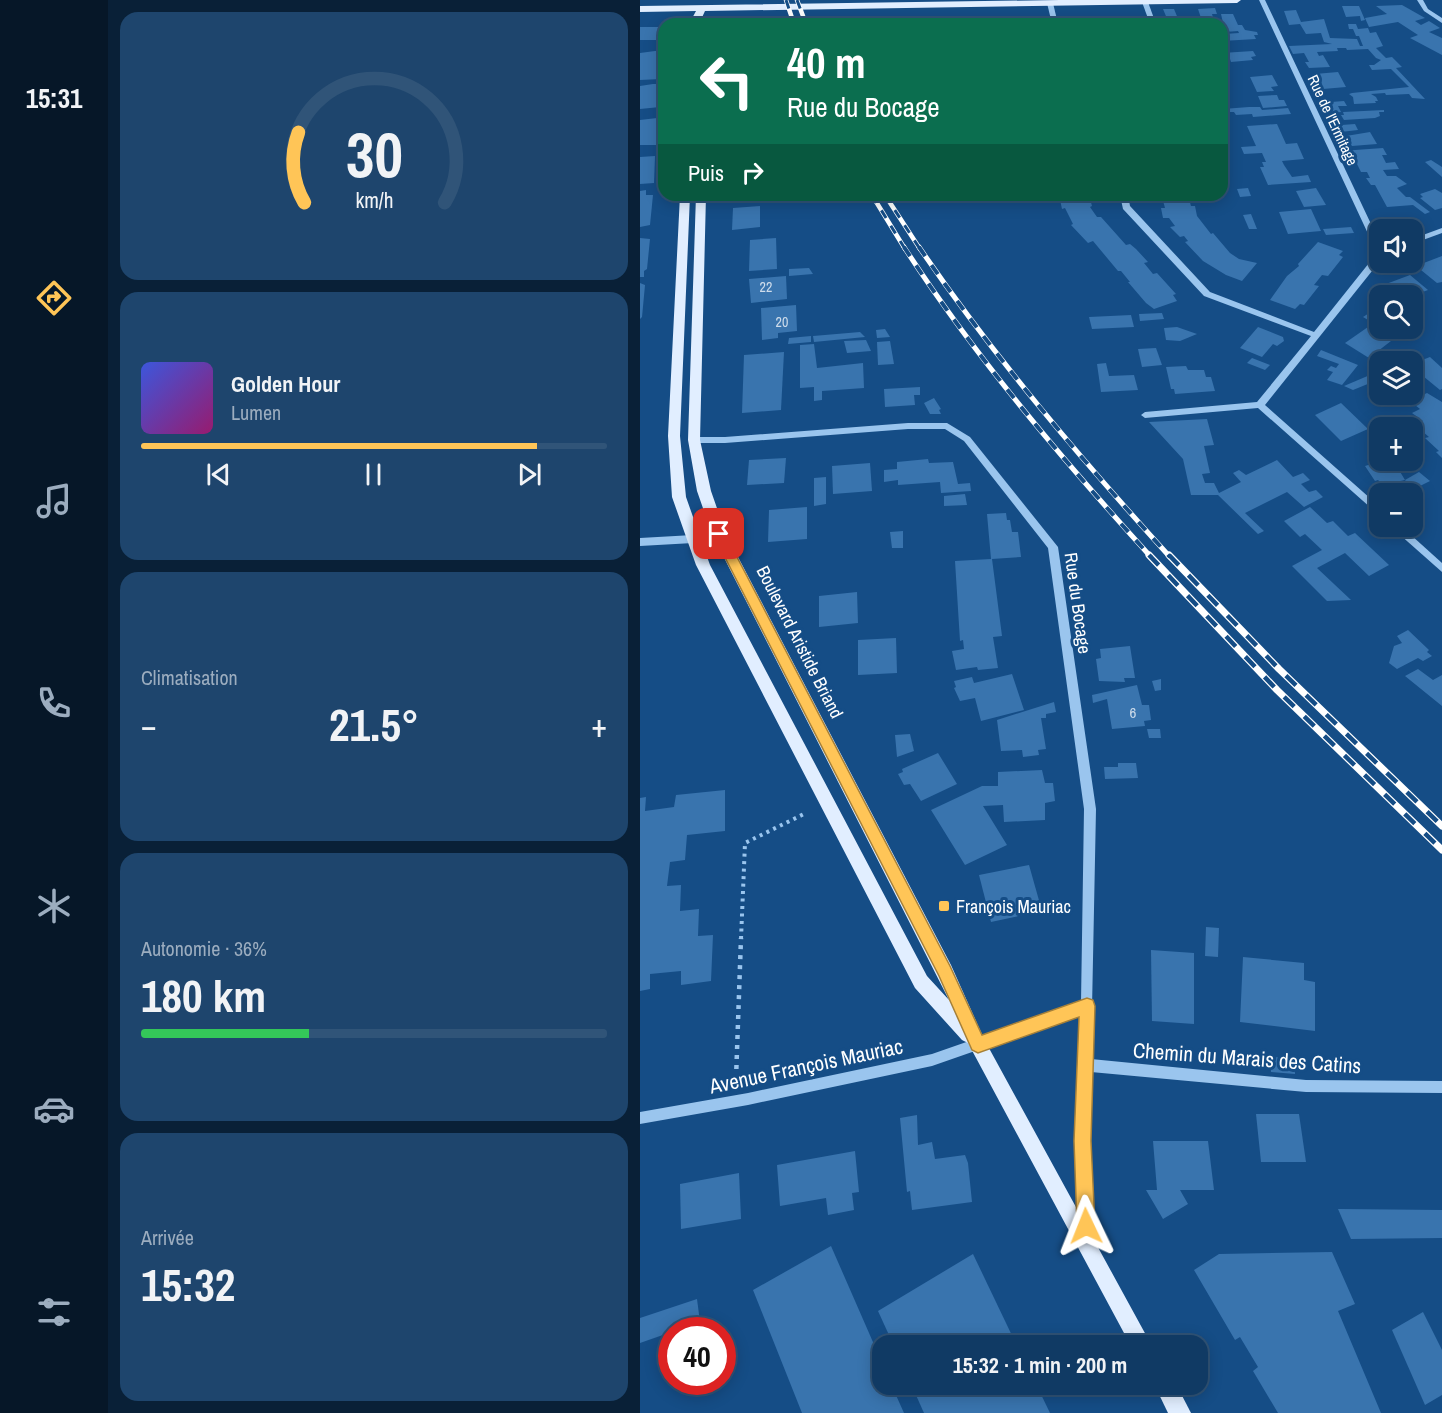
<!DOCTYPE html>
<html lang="fr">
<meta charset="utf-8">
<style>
body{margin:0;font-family:"Archivo Narrow",sans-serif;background:#1e456d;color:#f1f3f6;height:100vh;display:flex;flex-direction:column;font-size:22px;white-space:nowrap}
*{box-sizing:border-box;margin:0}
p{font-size:20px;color:#9cadbf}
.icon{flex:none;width:33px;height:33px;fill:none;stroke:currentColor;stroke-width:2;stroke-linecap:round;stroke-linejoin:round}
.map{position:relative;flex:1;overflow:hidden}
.sheet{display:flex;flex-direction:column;gap:12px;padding:12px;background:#092037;width:532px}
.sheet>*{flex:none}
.hud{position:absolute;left:18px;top:18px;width:570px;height:183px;border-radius:18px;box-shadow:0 3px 15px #0003,0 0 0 2px #305478;background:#0b6e4f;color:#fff;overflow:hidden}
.fabs{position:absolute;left:729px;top:219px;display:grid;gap:12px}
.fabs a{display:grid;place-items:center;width:54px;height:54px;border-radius:12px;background:#103a64;box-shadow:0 3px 15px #0003,0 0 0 2px #305478;font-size:30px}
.speed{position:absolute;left:18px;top:1317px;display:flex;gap:12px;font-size:30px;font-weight:700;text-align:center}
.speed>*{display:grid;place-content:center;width:78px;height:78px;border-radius:50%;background:#103a64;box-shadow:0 3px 15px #0003,0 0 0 2px #305478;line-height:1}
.speed .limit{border:9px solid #d22;background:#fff;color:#111}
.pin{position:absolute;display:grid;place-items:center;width:51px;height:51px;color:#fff;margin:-26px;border-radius:12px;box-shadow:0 3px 9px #0006}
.me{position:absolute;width:66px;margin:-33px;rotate:358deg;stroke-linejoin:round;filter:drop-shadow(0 0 4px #0008)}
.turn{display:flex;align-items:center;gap:21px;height:126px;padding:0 30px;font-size:27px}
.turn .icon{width:78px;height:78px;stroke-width:2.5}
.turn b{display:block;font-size:42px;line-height:51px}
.then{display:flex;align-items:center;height:57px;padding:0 30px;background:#0003;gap:12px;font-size:22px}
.big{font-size:45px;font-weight:700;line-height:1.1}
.sheet .tile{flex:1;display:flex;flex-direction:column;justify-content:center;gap:9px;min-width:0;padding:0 21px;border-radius:18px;background:#1e456d}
.sheet .dial{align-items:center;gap:0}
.dial svg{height:156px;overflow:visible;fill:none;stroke:#305478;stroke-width:7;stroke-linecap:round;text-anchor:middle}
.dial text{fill:#f1f3f6;stroke:none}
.song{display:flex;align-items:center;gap:18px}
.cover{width:72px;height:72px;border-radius:9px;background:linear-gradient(135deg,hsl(230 70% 55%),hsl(320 70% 35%))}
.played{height:6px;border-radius:3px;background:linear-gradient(90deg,#ffc557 85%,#305478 85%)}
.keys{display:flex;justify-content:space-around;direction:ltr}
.heat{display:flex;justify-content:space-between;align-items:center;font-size:33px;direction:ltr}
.charge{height:9px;border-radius:4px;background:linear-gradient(90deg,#34c759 36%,#305478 0)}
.trip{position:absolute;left:232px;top:1335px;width:336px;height:60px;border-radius:18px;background:#103a64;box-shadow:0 3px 15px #0003,0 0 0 2px #305478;font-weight:700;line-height:60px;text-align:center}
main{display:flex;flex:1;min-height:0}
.menu{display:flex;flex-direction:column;width:108px;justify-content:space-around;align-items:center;background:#061728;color:#9cadbf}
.menu .icon{width:42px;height:42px}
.menu .active{color:#ffc557}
.menu b{font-size:27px;color:#f1f3f6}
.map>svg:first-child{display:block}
.building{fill:#3974ae}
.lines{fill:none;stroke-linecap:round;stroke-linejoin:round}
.path-far1{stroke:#9ac5ee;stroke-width:4;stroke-dasharray:3 4.5;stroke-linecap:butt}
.path{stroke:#9ac5ee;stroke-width:4.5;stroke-dasharray:4 6;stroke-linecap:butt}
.minor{fill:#9ac5ee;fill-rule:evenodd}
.major{fill:#e1eeff;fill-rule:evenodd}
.rail-far2-casing{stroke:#fff;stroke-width:4.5}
.rail-far1-casing{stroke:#fff;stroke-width:5}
.rail-casing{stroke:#fff;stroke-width:7}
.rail-far2{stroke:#154d86;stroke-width:3;stroke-dasharray:9;stroke-linecap:butt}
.rail-far1{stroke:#154d86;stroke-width:4;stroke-dasharray:11;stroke-linecap:butt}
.rail{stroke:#154d86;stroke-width:4.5;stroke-dasharray:14;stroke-linecap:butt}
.route{fill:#ffc557;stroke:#a68039;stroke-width:1.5}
.poi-dot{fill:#ffc557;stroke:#154d86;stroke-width:2}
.labels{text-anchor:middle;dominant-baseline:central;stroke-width:6;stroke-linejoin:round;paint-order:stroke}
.far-number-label{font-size:14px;fill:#cedceb}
.far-street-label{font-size:15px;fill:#fff;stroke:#154d86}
.number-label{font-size:15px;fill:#cedceb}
.street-label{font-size:18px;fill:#fff;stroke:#154d86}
.poi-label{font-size:18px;fill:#fff;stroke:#154d86;text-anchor:start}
.near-street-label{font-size:21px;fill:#fff;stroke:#154d86}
</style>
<main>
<nav class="menu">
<b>15:31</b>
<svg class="icon active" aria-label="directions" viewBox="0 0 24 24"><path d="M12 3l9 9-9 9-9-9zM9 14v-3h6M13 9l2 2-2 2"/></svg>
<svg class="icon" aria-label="music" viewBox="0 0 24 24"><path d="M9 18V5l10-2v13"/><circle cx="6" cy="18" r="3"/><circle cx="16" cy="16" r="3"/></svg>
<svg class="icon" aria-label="phone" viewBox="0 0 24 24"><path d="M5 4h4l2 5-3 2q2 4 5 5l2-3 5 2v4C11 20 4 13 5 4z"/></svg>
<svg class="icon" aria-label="climate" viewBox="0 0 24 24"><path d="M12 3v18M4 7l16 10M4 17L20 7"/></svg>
<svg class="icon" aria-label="car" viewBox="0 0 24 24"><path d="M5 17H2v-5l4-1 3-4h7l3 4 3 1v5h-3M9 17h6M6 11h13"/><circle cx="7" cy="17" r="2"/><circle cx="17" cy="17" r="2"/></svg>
<svg class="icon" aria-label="filters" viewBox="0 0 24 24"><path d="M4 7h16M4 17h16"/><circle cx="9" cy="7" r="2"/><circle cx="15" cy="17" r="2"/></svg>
</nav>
<section class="sheet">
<div class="tile dial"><svg viewBox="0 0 100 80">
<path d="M14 69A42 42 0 1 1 86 69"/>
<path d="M14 69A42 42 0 0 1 11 33" stroke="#ffc557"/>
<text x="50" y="56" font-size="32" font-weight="700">30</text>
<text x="50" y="72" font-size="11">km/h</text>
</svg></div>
<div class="tile">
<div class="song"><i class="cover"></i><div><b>Golden Hour</b><p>Lumen</p></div></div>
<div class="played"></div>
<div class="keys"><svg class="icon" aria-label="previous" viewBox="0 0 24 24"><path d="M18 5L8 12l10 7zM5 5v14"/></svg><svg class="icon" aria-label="pause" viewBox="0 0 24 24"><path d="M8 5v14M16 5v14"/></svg><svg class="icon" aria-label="next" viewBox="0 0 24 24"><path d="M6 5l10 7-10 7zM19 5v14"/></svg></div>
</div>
<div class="tile"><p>Climatisation</p>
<div class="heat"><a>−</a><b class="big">21.5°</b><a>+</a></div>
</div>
<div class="tile"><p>Autonomie · 36%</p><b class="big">180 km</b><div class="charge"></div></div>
<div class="tile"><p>Arrivée</p><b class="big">15:32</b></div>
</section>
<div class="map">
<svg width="802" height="1413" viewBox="0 0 802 1413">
<rect width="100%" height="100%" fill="#154d86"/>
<!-- building -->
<g class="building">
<path d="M762,5l23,13 -10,3 6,4 8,-4 11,7 -11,4 13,6v17l-32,-17 8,-3 -20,-13 -29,5 -4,-9 22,-4 -11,-8z"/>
<path d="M702,6h17l6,14 -4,1 -1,-5 -14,1z"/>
<path d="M575,8l2,6h-5l3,10h-12l-5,-15z"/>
<path d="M523,9h11l5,12h-11z"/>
<path d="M656,10l5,12 23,-3 6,19 27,1 3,7h3l-4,-10h-3l-3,-7h-4l-1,-5h8l2,5 10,-1 2,5 6,-1 7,14 -7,2 10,10 6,-1 10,10 -6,1 29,31 -13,-1 -3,-4 -23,1 -1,-2 -14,1 5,3 2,4h-3l1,2 -22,1 -1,-7 -4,-3 3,-1 57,-6 -18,-18 -19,1 -3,-5h5l7,-5 -5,-2 -8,-9 -21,1 -1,-2h-9l1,3 -21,1 2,4 4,-1 7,12 -21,1 -4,-6h4l-5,-9 -11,1 -4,-8 43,-2 -8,-2 -3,-9 -15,1 -6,-10 -11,1 -5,-14z"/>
<path d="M581,14h12l5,11h4l3,5 12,2 1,3h-4l2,4 -34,2v-11l2,4 15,-1 -1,-2 -13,1z"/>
<path d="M388,18l2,6h-23l-1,-5z"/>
<path d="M0,27h20l1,1 -5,12h-16z"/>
<path d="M15,51h9l-1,22h-2v6l-21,1v-27z"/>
<path d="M613,51l3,5 -5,1 2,3 -22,2 -1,-3h-8v-6z"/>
<path d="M698,72l8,15 -23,2 -8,-15z"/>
<path d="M632,75l6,11 -7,1 3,4 -17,1 -7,-15z"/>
<path d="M13,84h9l-2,23 -20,2v-23z"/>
<path d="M637,95l2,5h5l3,6 -24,2 -5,-12z"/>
<path d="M704,101l3,5h-9l3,6 -19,2 -3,-6 14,-1 -2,-5z"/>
<path d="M609,107h11l2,3 26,-2 3,6 -38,3 -1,-3 -16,1 -2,-3h-9l-2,-3z"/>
<path d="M744,110v2h-5l1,4 -5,2 -31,2 -3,-5h3l-1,-3z"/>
<path d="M17,118l2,1 -3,26h-16v-25z"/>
<path d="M637,124l9,20 11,-1 7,16 -22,2 2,4 8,12 16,-2 3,7 -43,3 -8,-18h4l-2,-5h4l-4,-9 -18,1 -3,-7 15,-1 -9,-20z"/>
<path d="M715,124l3,6 -26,3 -4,-7z"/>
<path d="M730,132l7,12 -25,2 -6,-10z"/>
<path d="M743,148l4,7h-5l4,8 9,-1 4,7 -16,1 4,6h9l11,8 -10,4 9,9h4l20,15 -5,2 -12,-9 -26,2 -12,-22h-4l-5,-7h4l-3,-6h-6l-8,-16 -9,1 -3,-6z"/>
<path d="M15,156l-1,27 -14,1v-27z"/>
<path d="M791,160l11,7v10l-17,-15z"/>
<path d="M608,188l3,8 -11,1 -3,-8z"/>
<path d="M676,188l10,17 -22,2 -8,-16z"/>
<path d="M795,189l7,4v15l-7,2 -15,-12 3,-1 -3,-3z"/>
<path d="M6,190v5h7l-3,30 -10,2v-36z"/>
<path d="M419,195h30l3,11 -2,1 7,10h4l25,28 4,-1 6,5 12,13 -4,1 9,11 4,-1 19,21 -3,1 4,6 -23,8 -8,-6 -18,-21h2l-9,-11h-3l-25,-30 -5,2 -17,-18 2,-1 -8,-16 -3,1z"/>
<path d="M517,195h31l3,11h4l2,10 14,18 2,-1 17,20 9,6 18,4 -15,18 -16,-6 -23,-14 -18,-19 3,-1 -4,-5 -4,1 -10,-10 5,-1 -6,-8h-6l-2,-10h4l-3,-11 -5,1z"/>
<path d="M120,206v21l-28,3 1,-22z"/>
<path d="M671,209l10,22 -33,3 -9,-22z"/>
<path d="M611,214l6,15h-8l-6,-14z"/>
<path d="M711,227l3,6 -28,2 -3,-6z"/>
<path d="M0,238l10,1 -3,30 -3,2v6h-4z"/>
<path d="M136,238l1,31 -28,2 1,-31z"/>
<path d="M678,242l25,9 -4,4 4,2 -15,19 -6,-1 -8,10 5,1 -15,19 -4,-1 -5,5 -25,-9 17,-24 12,-10 -1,-2z"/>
<path d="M802,256v26l-5,1 -21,-17z"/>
<path d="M169,268l4,6 -24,2v-7z"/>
<path d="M770,275l18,15 -16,6h-17l-3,-3 3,-1 -9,-8z"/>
<path d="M146,276l1,23 -36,4 -2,-24z"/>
<path d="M0,283l5,2 -3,32 -2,2z"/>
<path d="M156,305l1,26 -19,2v5l-16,2 -1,-32z"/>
<path d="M740,306v21l-17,-10z"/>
<path d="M522,313l2,6 -24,2 -1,-7z"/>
<path d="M491,315l3,12 -42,2 -3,-12z"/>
<path d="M537,327l20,7 -17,7 -14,-1 -2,-12z"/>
<path d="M618,327l25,10 1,4 -7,5 -4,-2 -11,13 -22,-9z"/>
<path d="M728,327l23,14 -22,17 -24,-15z"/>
<path d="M245,329l5,8 -13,1 -1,-8z"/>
<path d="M220,332l5,5 -51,5 -1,-6z"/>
<path d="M171,336v6l-23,2 1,-6z"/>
<path d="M226,340l5,11 -24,2 -3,-12z"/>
<path d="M250,341l4,23 -16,1 -1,-23z"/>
<path d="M174,344l3,24 46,-5 1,25 -42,3v9l-8,1v-14l-14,1v-43z"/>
<path d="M516,348l6,17 -20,2 -4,-18z"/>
<path d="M681,350l37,15 -16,20 -15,-5 6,-8 -6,-2 4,-4 5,2 3,-4 -22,-8z"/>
<path d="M144,352l-3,58 -39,3 2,-58z"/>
<path d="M790,357l12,11v21l-2,1 -28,-23v-3z"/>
<path d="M612,358l18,7 -5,5 -18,-7z"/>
<path d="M466,363l3,13 25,-1 4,15 -37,2 -4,-28z"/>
<path d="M546,366l2,4h16l2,7h5l4,14 -40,3 -1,-5h-3l-5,-22z"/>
<path d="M737,372l3,7 -27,11 -9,-4z"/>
<path d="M280,387v8h-6l1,10 -30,2 -1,-18z"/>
<path d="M787,393l15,9v56l-6,-6 3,-1 -14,-13 4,-1 -14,-12 8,-4 -11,-8 8,-4 -10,-8z"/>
<path d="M294,398l7,11 -2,1 2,4h-11l-6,-11z"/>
<path d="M701,403l27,26 -27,12 -26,-26z"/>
<path d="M567,419l7,26 -10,1 6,27 -8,1 3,9h9l5,10 22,-11 -8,-9 6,-3 7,5 31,-15 16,17 10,-4 7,7 -9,4 8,8 7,-2 7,7 -19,10 -17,-15 -42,21 19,18 -6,3 -40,-39h-27l-8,-36 -34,-37z"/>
<path d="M146,458l-2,25 -37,2 2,-25z"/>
<path d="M288,459l1,4 24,-1 5,22 12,-1 1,8 -30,2 -1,-11 -42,3v-5l-14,2v-12l13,-1v-7z"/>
<path d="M744,460h13l6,9 -4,1 6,10 -22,5 -5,-5 -3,1 -10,-15z"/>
<path d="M230,463l2,28 -39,3 -1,-28z"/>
<path d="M779,472l11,9 -18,9 -7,-10z"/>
<path d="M186,477v27l-12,2v-28z"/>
<path d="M325,494l2,11 -23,1v-10z"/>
<path d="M167,507v32l-39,3 1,-32z"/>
<path d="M670,507l17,16 6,-2 15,15 7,-3 34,32 -20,11 -24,-23 -28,15 34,32 -24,1 -35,-35 30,-16 -17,-16 -5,3 -16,-16z"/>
<path d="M366,513l1,7h3l2,12h6l3,25 -29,2 10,77 -9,1 5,31 -20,2 -1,-3 -21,3 -4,-19 12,-2 -1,-9 -3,1 -5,-80 36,-2 -4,-45z"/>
<path d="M263,531v17h-11l-2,-16z"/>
<path d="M217,592l1,31 -39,4v-31z"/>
<path d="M768,630l21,20 -2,2 5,4 -9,5 -5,-3 -21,11 -8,-6 5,-17 8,-3 -5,-7z"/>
<path d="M256,638l1,35 -39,2v-35z"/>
<path d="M490,646l5,32h-11l1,4 -26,-1 -3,-22 5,-1 -1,-9z"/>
<path d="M778,669l15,11 9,-5v31l-37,-30z"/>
<path d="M372,674l12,36 -43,11 -6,-23 -15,3 -6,-13 2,-1 -2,-6 18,-4 2,6z"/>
<path d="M521,679v11l-6,1 -3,-10z"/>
<path d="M497,685l5,20h7l2,15 -7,1 1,5 -33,3 -5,-30 -14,4 -1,-8z"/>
<path d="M414,702l2,10 -10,2v4h-5l5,31 -8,1 1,5 -16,2 -1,-7 -21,1 -4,-31z"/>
<path d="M507,729h13l1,9h-12z"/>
<path d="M270,734l4,17 -17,6 -2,-22z"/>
<path d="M298,753l19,31 -36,17 -11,-17 -6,1 -6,-11 5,-2 -1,-3z"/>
<path d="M478,763h18l2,15 -33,1 -1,-12h14z"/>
<path d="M402,770l3,13h8l2,18 -10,2v17l-41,2 -1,-17 -20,1 24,39 -42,20 -34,-55 51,-24h16v-14z"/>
<path d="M85,790v41l-38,4 -2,25 -15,2 -3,24 14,-1 -1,26 19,-2 -1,27 15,-1 -2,46 -30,4v-14l-31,3v15l-10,2v-193l6,-1 -1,14 29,-4 2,-12z"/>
<path d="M389,865l13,46 -51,11 -12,-47z"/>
<path d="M566,927l13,1 -1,29 -13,-1z"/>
<path d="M511,950l43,3v71l-42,-3z"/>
<path d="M603,957l61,6v17l11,2v49l-75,-9z"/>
<path d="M630,1057l24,1 1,16 -24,-2z"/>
<path d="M616,1114h43l7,48h-45z"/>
<path d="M277,1115l1,30 14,-3 3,17 30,-4 3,8 4,39 -60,8 -2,-19 -3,1 -7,-74z"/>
<path d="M513,1141h55l6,49h-34l8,14 -25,15 -17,-29h11z"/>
<path d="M215,1151l4,41 -7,1 2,17 -26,5 -2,-17 -46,8 -3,-41z"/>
<path d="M99,1173l2,46 -60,10 -1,-45z"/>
<path d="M698,1209l104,1v28l-91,1z"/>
<path d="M191,1246l52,119v19h8l13,29h-102l-49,-123z"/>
<path d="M692,1252l23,52 -17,7 43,102h-103l-25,-42 5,-4 -18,-30 -5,3 -41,-70 25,-16z"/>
<path d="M333,1254l44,92h-123l-16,-35z"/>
<path d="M57,1299l3,23 -60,21v-25z"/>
<path d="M783,1312l19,38v45l-17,10 -33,-75z"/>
<path d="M271,1384h125l14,29h-126z"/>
</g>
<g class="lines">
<!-- path-far1 -->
<path class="path-far1" d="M101,939l4,-96 61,-30"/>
<!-- path -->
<path class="path" d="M96,1079l5,-141"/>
<!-- minor -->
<g class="minor">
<path d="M505,0l3,2 8,22h-6l-8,-22z"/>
<path d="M619,0h6l115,243v18l-115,144 115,102v9l-122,-108 -113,10 -4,-3 4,-3 112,-10 54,-66 -107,-40 -81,-87 -3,-14h8l2,11 80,86 104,40 63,-79z"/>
<path d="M777,0h6l5,9 14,9v5l-18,-12z"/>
<path d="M410,1l3,2 5,21h-6l-5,-21z"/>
<path d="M802,228v5l-30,11v-5z"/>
<path d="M268,423h39l23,14 88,110 38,262 -5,250 215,21 136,1v12l-136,-1 -215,-20 -2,69 4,97 -2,5 -5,2 -5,-2 -2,-5 -4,-97 6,-127 -149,52 -184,39 -108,19v-12l108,-19 184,-39 149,-52 3,-193 -36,-261 -84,-107 -19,-12h-37l-183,14h-31l-4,-3 4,-3h31z"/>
<path d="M750,526h11l41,37v9z"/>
<path d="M79,531l5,3 -2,2 -29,7 -53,3v-8l53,-3z"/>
</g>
<!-- major -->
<g class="major">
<path d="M420,0h181l-4,3 -532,8 -6,13h-10l7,-13 -56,1v-6z"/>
<path d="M40,195h10l-10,241 6,61 24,68 217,411 22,24 -237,-466 -15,-43 -9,-51 8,-245h10l-6,245 11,51 15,43 225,431 33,74 168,307h-21l-163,-303 -6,-3 -47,-52 -219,-423 -24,-68 -4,-61z"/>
<path d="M514,1384h22l15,29h-23z"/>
</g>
<!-- rail-far2 casing -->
<g class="rail-far2-casing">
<g id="rail-far2">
<path d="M146,0l8,24"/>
<path d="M157,0l9,24"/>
<path d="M232,195l33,54"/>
<path d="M245,195l35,54"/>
</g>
</g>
<!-- rail-far1 casing -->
<g class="rail-far1-casing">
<g id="rail-far1">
<path d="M264,247c72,111 158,212 247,310"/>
<path d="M279,247c75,110 162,212 251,310"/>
</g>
</g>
<!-- rail casing -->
<g class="rail-casing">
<g id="rail">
<path d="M509,555l128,135 165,160"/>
<path d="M529,555l110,114 163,157"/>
</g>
</g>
<!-- rail-far2 -->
<use href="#rail-far2" class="rail-far2"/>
<!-- rail-far1 -->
<use href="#rail-far1" class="rail-far1"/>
<!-- rail -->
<use href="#rail" class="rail"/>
</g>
<!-- route -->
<path class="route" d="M79,530l6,4 225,432 32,69 105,-37 6,2 2,6 -4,135 4,85 -3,6 -6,3 -6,-3 -3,-6 -3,-85 5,-124 -101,36 -6,-3 -33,-74 -226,-442z"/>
<!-- markers -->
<rect class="poi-dot" x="298" y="900" width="12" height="12" rx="3"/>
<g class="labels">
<!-- far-number labels -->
<g class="far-number-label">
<text x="126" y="287">22</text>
<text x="142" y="322">20</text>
</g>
<!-- far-street labels -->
<g class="far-street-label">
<text transform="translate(693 120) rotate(65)">Rue de l'Ermitage</text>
</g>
<!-- number labels -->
<g class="number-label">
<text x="493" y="712">6</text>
</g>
<!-- street labels -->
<g class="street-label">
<text transform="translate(438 603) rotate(82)">Rue du Bocage</text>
<text transform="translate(160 642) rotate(63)">Boulevard Aristide Briand</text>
</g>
<!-- poi labels -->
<g class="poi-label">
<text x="316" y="906">François Mauriac</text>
</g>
<!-- near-street labels -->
<g class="near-street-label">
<text transform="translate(607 1058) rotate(4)">Chemin du Marais des Catins</text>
<text transform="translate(166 1066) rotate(-12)">Avenue François Mauriac</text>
</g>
</g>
</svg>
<div class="fabs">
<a><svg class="icon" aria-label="sound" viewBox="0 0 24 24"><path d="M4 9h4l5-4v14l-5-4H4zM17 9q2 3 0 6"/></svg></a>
<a><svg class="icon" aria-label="search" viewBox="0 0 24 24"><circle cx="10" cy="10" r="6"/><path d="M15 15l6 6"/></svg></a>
<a><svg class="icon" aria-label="layers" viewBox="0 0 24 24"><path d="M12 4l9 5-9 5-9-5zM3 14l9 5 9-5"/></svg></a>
<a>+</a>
<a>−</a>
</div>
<div class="speed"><div class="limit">40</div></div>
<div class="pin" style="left:79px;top:534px;background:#d93025"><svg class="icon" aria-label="arrive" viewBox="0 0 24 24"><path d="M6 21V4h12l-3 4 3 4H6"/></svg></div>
<svg class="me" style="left:446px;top:1226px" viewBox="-20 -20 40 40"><path d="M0-17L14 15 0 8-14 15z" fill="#ffc557" stroke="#fff" stroke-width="4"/></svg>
<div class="trip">15:32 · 1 min · 200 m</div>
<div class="hud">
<div class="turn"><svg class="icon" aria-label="left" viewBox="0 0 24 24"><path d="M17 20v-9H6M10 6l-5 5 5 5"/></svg><div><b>40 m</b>Rue du Bocage</div></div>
<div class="then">Puis<svg class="icon" aria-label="right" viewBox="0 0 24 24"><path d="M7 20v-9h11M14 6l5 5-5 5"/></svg></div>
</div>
</div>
</main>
